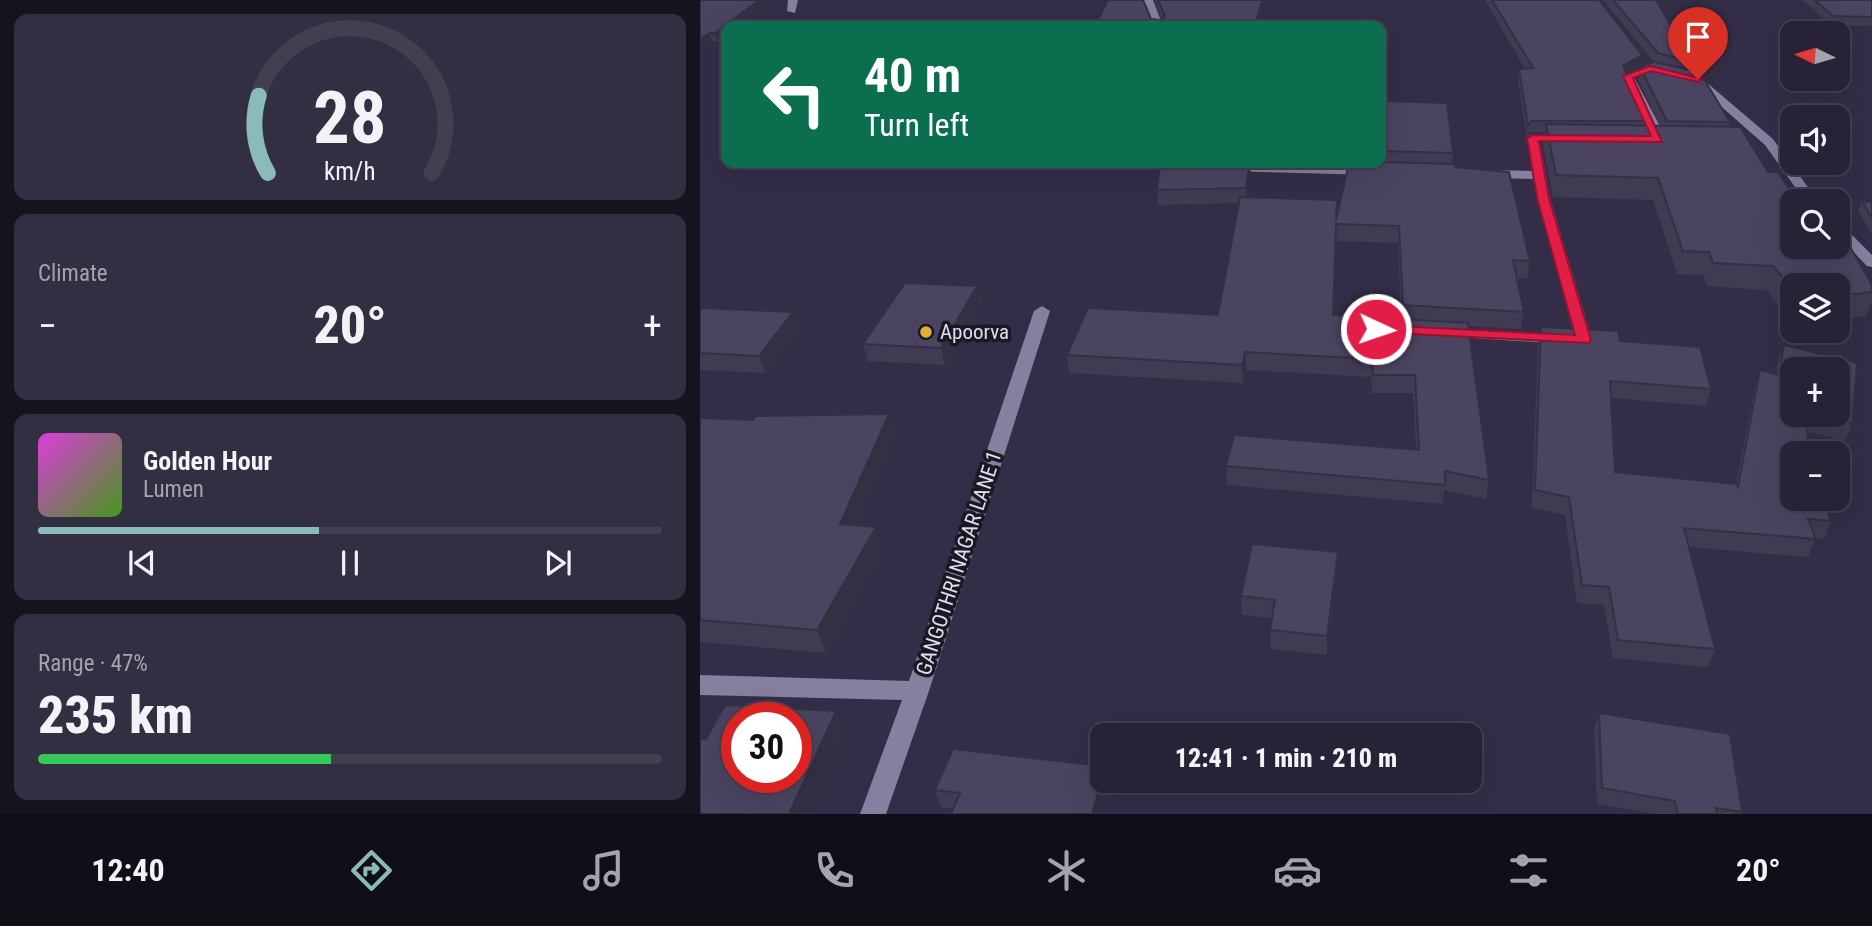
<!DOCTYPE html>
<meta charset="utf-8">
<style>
body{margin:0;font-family:"Roboto Condensed",sans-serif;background:#332f42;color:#f1f3f6;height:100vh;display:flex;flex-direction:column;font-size:26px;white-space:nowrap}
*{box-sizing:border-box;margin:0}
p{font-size:23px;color:#a4a4ad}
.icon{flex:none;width:38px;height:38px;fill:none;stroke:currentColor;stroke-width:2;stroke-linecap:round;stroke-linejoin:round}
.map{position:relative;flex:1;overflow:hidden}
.sheet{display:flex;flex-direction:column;gap:14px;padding:14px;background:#15131e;width:700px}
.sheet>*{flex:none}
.top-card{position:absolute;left:21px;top:21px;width:665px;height:147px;border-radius:14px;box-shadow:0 7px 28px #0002,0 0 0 2px #433f51;background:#0b6e4f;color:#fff;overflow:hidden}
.needle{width:46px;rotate:275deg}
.tools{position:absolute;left:1080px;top:21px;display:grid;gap:14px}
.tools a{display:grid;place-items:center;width:70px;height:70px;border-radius:14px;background:#272236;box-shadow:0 7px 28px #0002,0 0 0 2px #433f51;font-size:35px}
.speed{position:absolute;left:21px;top:702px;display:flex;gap:14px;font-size:35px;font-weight:700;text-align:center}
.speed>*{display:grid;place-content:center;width:91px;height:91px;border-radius:50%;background:#272236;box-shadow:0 7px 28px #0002,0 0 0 2px #433f51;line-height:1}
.speed .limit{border:10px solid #d22;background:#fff;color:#111}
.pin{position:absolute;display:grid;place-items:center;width:60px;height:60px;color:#fff;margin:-72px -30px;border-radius:50% 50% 50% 0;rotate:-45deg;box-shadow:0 0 7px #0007}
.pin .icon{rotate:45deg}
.me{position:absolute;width:77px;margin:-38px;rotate:93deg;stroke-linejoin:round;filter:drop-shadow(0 0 5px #0008)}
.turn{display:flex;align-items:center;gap:24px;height:147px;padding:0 28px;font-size:32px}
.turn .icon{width:91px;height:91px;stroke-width:2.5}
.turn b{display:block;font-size:49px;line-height:60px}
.big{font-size:52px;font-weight:800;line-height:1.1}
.sheet .widget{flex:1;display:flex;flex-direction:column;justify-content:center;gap:10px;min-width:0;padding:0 24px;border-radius:14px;background:#332f42}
.sheet .dial{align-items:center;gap:0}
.dial svg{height:182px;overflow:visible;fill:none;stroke:#433f51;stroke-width:7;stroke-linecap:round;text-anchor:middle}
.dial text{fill:#f1f3f6;stroke:none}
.song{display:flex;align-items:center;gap:21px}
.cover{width:84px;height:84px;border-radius:10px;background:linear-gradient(135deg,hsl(300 70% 55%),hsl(100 70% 35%))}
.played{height:7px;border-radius:4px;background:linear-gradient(90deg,#8bbbb9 45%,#433f51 45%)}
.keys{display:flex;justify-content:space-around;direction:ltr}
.heat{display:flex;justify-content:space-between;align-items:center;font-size:38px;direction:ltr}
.charge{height:10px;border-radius:5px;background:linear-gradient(90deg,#34c759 47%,#433f51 0)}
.trip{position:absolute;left:390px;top:723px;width:392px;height:70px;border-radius:14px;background:#272236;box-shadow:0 7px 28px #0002,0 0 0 2px #433f51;font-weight:800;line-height:70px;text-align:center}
.menu{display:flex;height:112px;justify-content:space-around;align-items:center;background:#100e16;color:#a4a4ad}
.menu .icon{width:49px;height:49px}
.menu .active{color:#8bbbb9}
.menu b{font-size:32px;color:#f1f3f6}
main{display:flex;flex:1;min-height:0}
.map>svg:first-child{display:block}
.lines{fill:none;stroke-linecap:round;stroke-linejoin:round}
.minor{fill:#877fa0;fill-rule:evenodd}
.wall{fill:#403a53;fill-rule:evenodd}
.shaded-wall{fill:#343044}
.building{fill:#4b4461;stroke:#343044;stroke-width:2;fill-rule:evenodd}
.route{fill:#e11d48;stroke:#92132f;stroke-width:2}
.poi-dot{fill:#e1af34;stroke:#1b1824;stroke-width:2.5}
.labels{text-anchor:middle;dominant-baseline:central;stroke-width:7;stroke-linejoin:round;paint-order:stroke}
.poi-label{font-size:21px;fill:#e1ddef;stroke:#1b1824;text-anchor:start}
.street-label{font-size:21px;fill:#e1ddef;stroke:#1b1824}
</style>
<main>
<section class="sheet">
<div class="widget dial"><svg viewBox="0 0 100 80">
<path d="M14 69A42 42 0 1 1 86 69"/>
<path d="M14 69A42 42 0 0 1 10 35" stroke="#8bbbb9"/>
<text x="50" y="56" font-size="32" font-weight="700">28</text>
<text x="50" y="72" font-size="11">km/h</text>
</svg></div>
<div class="widget"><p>Climate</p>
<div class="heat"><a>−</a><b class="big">20°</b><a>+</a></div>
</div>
<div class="widget">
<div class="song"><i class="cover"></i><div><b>Golden Hour</b><p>Lumen</p></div></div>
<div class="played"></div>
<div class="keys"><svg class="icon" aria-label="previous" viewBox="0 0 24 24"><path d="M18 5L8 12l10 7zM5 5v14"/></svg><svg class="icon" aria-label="pause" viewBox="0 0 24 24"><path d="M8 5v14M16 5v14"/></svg><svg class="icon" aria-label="next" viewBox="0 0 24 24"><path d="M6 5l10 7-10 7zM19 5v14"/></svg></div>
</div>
<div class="widget"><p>Range · 47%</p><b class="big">235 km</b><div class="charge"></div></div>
</section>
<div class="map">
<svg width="1172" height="814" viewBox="0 0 1172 814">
<rect width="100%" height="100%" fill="#342d48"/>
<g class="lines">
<!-- minor -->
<g class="minor">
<path d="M88,0h10l-3,13 -8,-2z"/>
<path d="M443,0h10l10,26h-10z"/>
<path d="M950,65l4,1v4l-20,7 29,55 -1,10 -11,3 -6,-4 7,-4 -1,-5 -28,-56z"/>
<path d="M991,76h8l74,63 45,62h-13l-40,-56 -74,-65z"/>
<path d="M829,135h38l6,4 -6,4 -27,-1 10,56 42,142 -8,5 -144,-9 -2,-3 8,-5 128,7 -41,-156 -46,-1 -6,-4 6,-4 45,1z"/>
<path d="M379,163h103l6,4 -6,4 -97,-4z"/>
<path d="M528,164l143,3 6,4 -6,4 -147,-4v-6z"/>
<path d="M1138,225l5,1 29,29v12l-5,-1 -29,-30z"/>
<path d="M342,306l8,5 -121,380 -43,123h-26l42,-114 -202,-5v-20l209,6 125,-370z"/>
</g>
</g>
<!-- wall -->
<g class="wall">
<path d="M0,0h71l-34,26h-11v8l-8,7h-6l-12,7z"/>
<path d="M455,0h109l-7,26h-162l56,-7 11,1z"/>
<path d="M785,0h114l43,55 -2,11 -14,8 22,47 -1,5h13l-22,-47 2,-12 14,-5 -51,-62h53l36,61 -2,9 40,52 -1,5 63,74 80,84v16l-6,15 -28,3v-34h-46v36l-26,-31 -59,-4 -4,-11 -26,-1 -24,-74 -100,-3 -10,-52 2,-13h-16l-2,6 -9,-58 1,-11h6z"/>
<path d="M1103,0h69v26l-42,-1z"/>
<path d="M681,101l72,52 -1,11 78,97 -3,17h-10l7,34 -3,17 -53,-3 21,154 -3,19 -42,-9 -1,14 -216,-19 -1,-19 190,-16 -3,-57h-41l-1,-16 -125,-7 -3,13 -174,-10 -2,-18 151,-40 20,-112 -80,2 -1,-15 94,-16 -4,23 89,23 45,-57zM635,241l63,2 3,76 -68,-4z"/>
<path d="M1162,201l10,1v32l-14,-23z"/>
<path d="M277,286l4,17 -36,62 -77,-4 -5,-17z"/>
<path d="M0,308l93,4 6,16 -33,45 -66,-3z"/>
<path d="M841,327l77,4 2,10 80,6 11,42 -5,17 -95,-8 4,74 121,12 19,-97 5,-17 16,4 2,-12 6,-17 73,18 -5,61 -7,17 -37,-9 1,21h-17v46h30l9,22 -7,18 -9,-1 -7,19 -119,-10 26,102 -7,18 -95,-9 -9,-53 -27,-2 -12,-88 -33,-7 6,-165zM1092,369h46v46h-46z"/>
<path d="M0,418l195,18 -38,89 19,2 8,23 -58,103 -126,-11z"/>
<path d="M638,552l-1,18 -10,85 -56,-6 -1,-19 2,-12 -30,-3 -1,-19z"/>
<path d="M899,713l143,99 -1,2h-85l-59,-10 -3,-75z"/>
<path d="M409,784l-8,30h-150l2,-5 -12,-2 -6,-17z"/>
</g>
<!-- shaded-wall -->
<g class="shaded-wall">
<path d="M59,0h12l-34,26h-11v8l-8,7 -3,-8z"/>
<path d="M562,0h2l-7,26h-2z"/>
<path d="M10,33l2,8 -12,7v-9z"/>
<path d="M942,55l-2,11 -19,11 2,-11z"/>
<path d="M550,163l1,11 -5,29v-15z"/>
<path d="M277,286l4,17 -36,62 -4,-17z"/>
<path d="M93,312l6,16 -33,45 -7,-17z"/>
<path d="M545,352l1,18 -3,13 -1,-18z"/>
<path d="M189,414l6,22 -47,111 -8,-23z"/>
<path d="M176,527l8,23 -58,103 -9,-23z"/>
<path d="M638,552l-1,18 -10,85v-19z"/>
<path d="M136,711l10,24 -35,79h-22z"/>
<path d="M402,780h7v4l-8,30h-9z"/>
</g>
<!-- building -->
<g class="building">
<path d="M0,0h59l-44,33h-5l-10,6z"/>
<path d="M408,0h35l8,19 11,1 3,-4 -7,-16h104l-7,26h-81v-2l-1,2h-78z"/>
<path d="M792,0h107l43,55 -19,11 25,55h-117l-3,5 -9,-57 14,-1z"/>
<path d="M913,0h43l36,61 -34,-8z"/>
<path d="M1115,0h57v17l-39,-1z"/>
<path d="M954,62l42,9 8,8 26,43 -63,-1 -27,-54z"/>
<path d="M681,101l66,2 6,50 -72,-2z"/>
<path d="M846,124l194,3 28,45h10l19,29h-5v46h46v-21l34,59v7l-34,4v-11h-46v3l-19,-22 -60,-3 -4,-11 -26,-1 -25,-73 -102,-3z"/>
<path d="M681,162l73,2 1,3 54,5 21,89 -17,-1 11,52 -121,-7 -4,-79 -63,-2 -3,91 135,8 21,157 -44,-9v14l-219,-19 8,-31 185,15 -4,-75h-42l-1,-16 -127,-7 -3,13 -175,-10 21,-47 130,7 22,-118 97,3 -1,20 13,-57z"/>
<path d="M460,163h90l-4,25 -89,2z"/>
<path d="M1162,201l10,1v16z"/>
<path d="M205,283l72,3 -36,62 -78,-4z"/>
<path d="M0,308l93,4 -34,44 -59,-3z"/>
<path d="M841,327l77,4 2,10 80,6 11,42 -101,-8 5,91 122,12 1,3 22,-117 19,5 5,-30 73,18 -5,61 -38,-9h24v-46h-46v46h14l3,38h-17v46h30l9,22 -23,-2 8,20 -132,-11 31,121 -97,-9 -9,-53 -27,-2 -13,-88 -34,-7z"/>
<path d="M189,414l-49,110 36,3 -59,103 -117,-10v-202l53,2 3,-4z"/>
<path d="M552,544l86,8 -11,84 -57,-6 5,-30 -34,-4z"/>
<path d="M25,705l111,6 -47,103h-89v-75h6zM37,718h59v59h-59z"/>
<path d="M899,713l131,21 12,78 -26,-4 1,6h-39l-3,-13 -73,-13z"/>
<path d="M253,749l149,17v13l-10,35h-141l9,-21 -25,-3z"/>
</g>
<!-- route -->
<path class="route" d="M950,66l53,13 -5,3 -47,-11 -18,7 29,64 -123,-1 10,57 42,142 -2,3 -218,-11 -3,-3 8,-4 199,10 -38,-137 -10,-60 6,-3 118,1 -28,-60z"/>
<!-- markers -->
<circle class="poi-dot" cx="226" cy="332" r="7"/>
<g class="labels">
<!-- poi labels -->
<g class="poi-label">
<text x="240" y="332">Apoorva</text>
</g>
<!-- street labels -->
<g class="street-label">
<text transform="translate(259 563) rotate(-72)">GANGOTHRI NAGAR LANE 1</text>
</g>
</g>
</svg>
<div class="tools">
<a><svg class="needle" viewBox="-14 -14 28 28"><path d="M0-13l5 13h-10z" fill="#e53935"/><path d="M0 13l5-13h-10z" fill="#a4a4ad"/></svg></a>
<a><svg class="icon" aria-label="sound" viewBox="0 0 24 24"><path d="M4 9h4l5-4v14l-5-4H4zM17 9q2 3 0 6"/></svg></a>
<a><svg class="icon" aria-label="search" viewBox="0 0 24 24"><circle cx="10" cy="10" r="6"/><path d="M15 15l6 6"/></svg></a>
<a><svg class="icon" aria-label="layers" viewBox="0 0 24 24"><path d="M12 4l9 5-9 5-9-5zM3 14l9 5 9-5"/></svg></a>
<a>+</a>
<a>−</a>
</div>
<div class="speed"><div class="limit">30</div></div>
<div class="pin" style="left:998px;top:79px;background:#d93025"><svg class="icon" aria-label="arrive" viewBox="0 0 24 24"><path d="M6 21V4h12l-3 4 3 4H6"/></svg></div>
<svg class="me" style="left:676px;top:329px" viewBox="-20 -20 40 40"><circle r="17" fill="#e11d48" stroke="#fff" stroke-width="3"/><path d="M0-11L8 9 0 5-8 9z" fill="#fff"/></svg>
<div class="trip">12:41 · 1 min · 210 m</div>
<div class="top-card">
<div class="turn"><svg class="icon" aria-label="left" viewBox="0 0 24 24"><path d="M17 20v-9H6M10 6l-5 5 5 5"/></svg><div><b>40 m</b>Turn left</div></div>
</div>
</div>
</main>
<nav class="menu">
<b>12:40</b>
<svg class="icon active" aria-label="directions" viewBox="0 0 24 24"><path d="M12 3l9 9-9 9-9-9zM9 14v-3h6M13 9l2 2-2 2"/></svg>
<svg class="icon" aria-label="music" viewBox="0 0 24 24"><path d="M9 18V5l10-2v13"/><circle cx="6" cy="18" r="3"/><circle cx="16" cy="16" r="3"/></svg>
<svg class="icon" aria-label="phone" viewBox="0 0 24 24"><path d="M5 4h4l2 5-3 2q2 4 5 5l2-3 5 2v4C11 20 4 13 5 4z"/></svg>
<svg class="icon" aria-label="climate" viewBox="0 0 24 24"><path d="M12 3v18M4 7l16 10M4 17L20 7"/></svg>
<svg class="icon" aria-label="car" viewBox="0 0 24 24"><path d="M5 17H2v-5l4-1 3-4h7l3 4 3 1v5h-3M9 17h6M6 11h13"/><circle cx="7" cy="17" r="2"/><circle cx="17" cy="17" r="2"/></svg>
<svg class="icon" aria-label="filters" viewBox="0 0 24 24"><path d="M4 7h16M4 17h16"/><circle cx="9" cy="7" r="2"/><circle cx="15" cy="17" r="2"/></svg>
<b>20°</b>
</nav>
